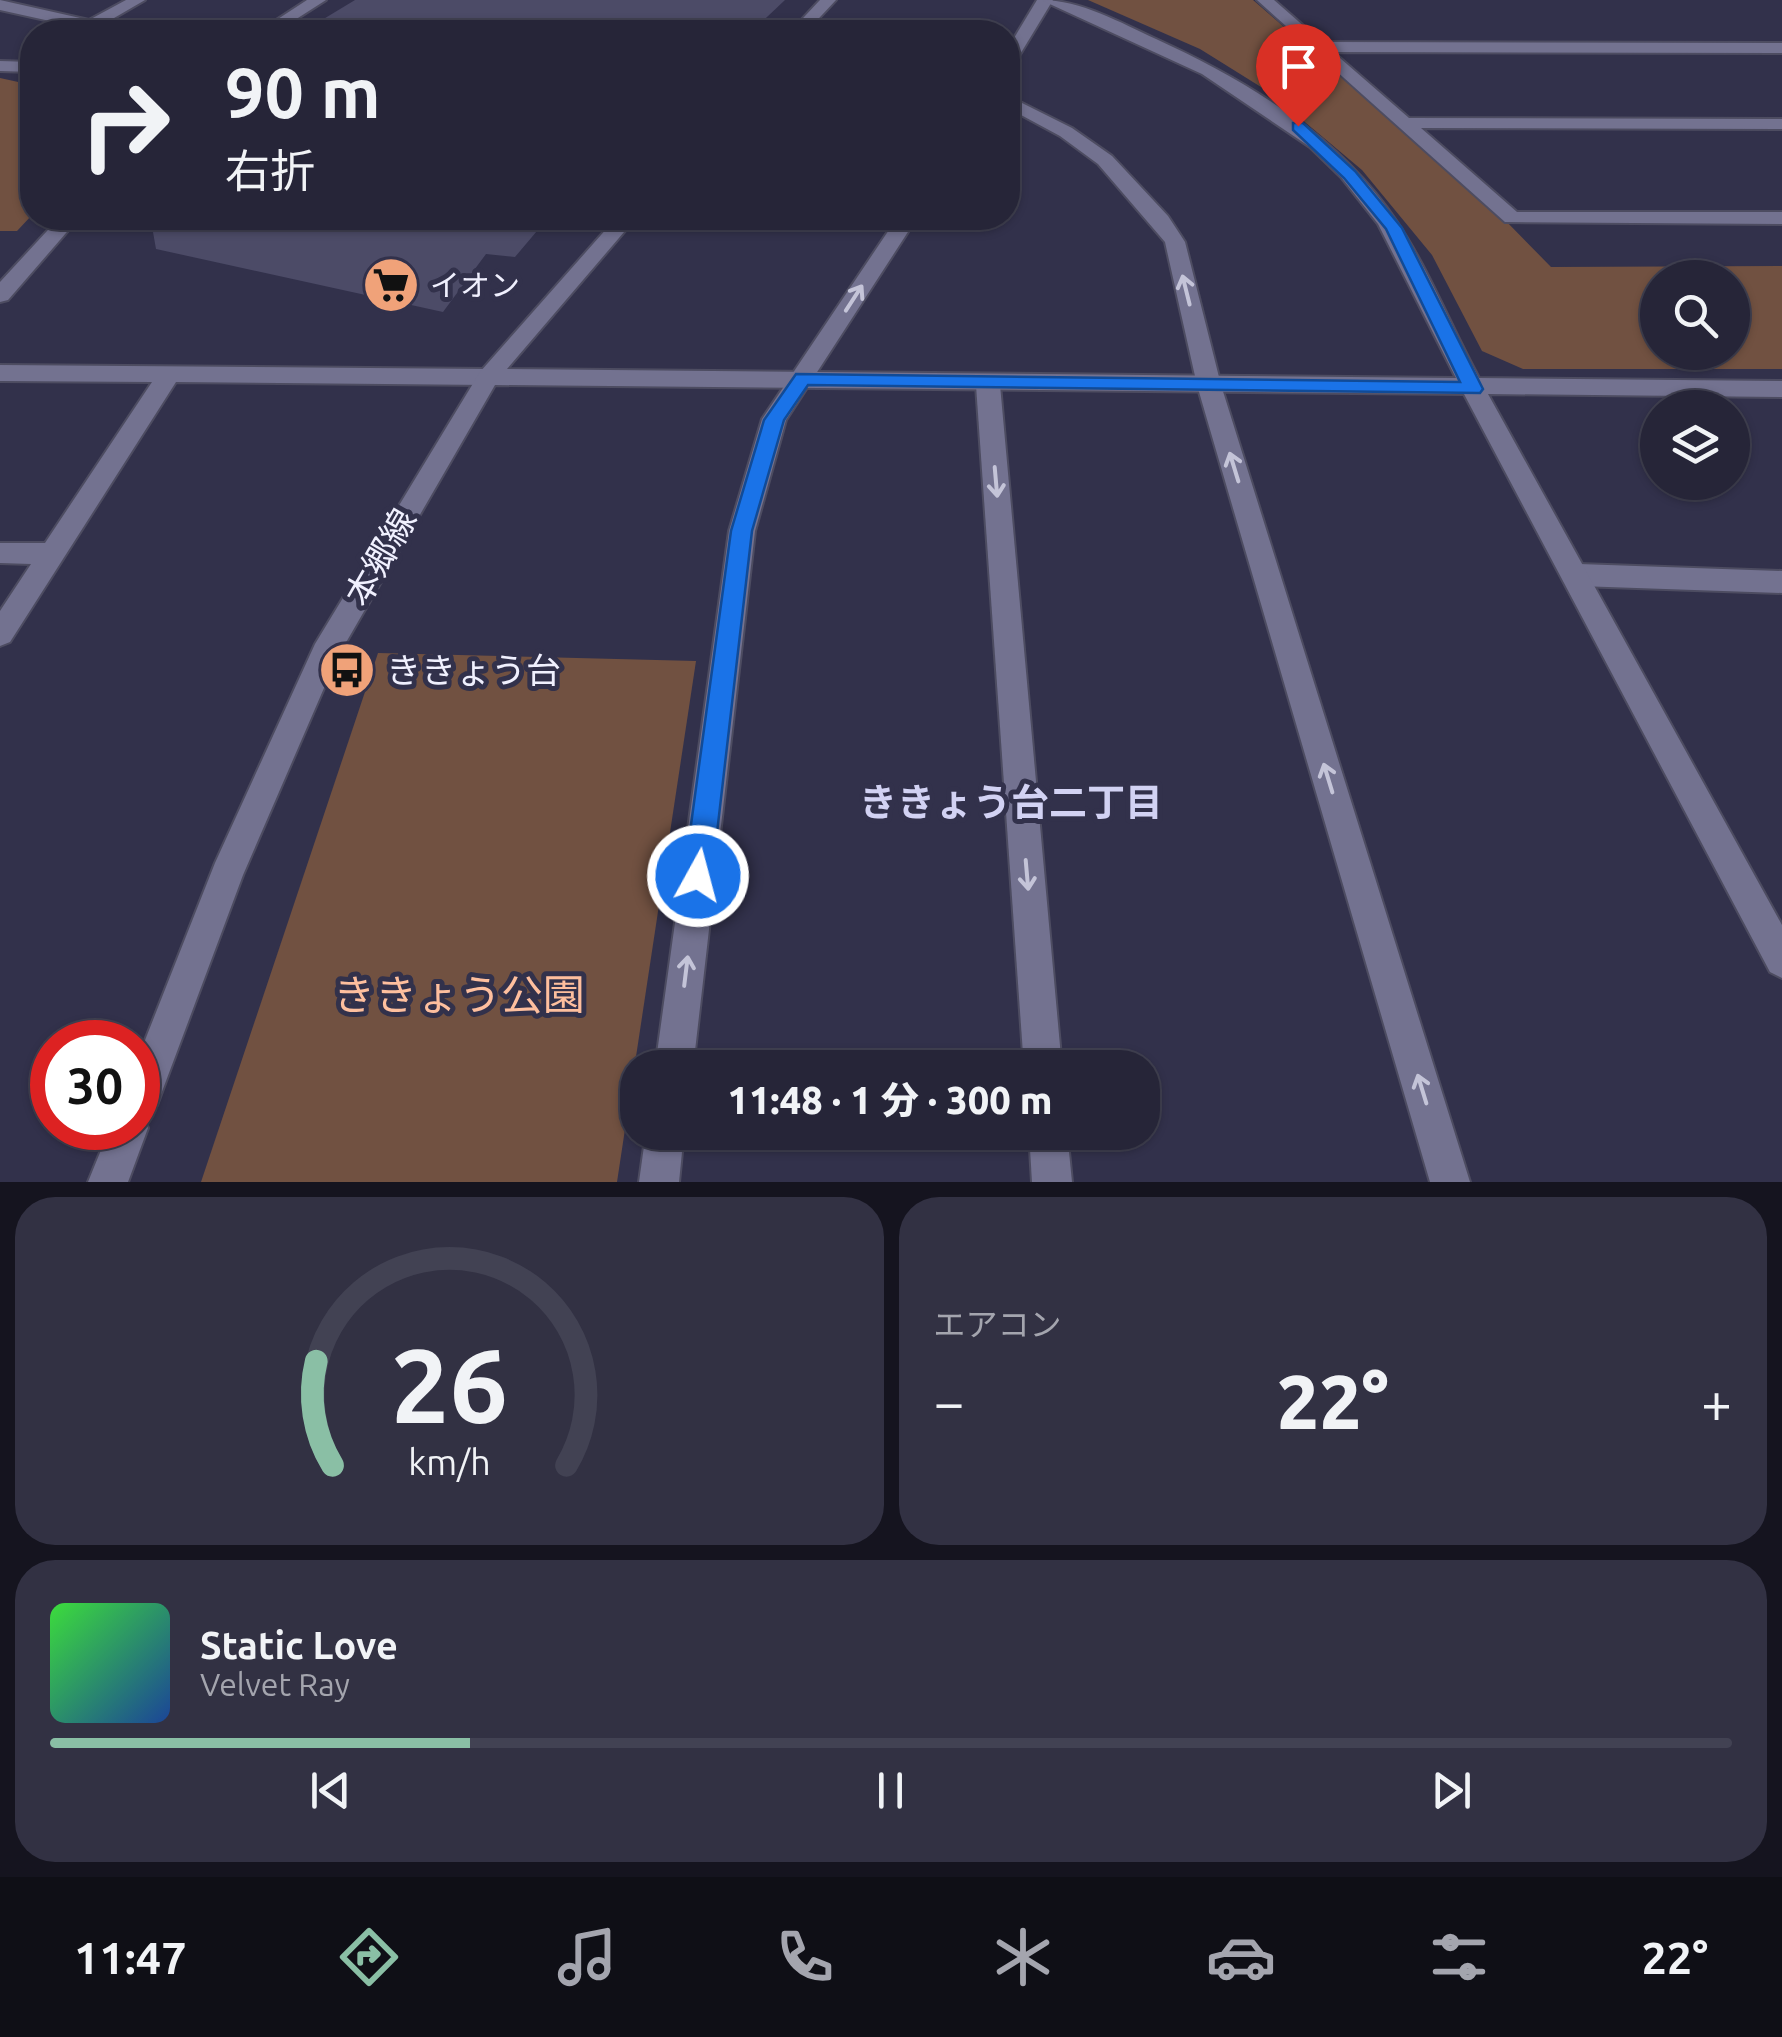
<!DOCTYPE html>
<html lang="ja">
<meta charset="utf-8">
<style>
body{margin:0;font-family:Ubuntu,"Noto Sans JP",sans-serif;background:#323143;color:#f1f3f6;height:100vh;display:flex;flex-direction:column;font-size:38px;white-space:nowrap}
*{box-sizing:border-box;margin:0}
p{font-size:32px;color:#a4a5ae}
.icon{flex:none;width:55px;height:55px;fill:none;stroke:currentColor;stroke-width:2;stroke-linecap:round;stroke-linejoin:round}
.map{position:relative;height:1182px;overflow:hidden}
.panel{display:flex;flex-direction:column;gap:15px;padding:15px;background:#15141f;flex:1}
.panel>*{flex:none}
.top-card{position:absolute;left:20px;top:20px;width:1000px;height:210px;border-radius:40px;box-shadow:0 2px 8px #0004,0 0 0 2px #424253;background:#262538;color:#f1f3f6;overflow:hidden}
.fabs{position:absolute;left:1640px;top:260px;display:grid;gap:20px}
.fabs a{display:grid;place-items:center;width:110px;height:110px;border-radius:50%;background:#262538;box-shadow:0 2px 8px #0004,0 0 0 2px #424253;font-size:50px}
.speed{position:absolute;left:30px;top:1020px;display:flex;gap:20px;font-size:50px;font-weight:700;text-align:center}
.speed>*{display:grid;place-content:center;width:130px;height:130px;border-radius:50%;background:#262538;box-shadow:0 2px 8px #0004,0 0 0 2px #424253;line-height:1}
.speed .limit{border:15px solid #d22;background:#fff;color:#111}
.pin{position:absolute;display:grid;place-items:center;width:85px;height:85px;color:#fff;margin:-102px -42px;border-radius:50% 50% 50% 0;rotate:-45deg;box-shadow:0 0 10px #0007}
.pin .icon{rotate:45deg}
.me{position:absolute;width:110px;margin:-55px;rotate:7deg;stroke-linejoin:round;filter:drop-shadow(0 0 8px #0008)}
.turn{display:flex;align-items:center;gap:35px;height:210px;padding:0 40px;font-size:45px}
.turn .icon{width:130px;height:130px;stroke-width:2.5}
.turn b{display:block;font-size:70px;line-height:85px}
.big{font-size:75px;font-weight:800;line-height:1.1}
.panel .widget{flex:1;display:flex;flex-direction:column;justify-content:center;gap:15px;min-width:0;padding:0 35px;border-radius:40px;background:#323143}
.panel .dial{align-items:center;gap:0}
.dial svg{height:260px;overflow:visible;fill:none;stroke:#424253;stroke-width:7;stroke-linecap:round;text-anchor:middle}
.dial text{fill:#f1f3f6;stroke:none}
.song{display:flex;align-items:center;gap:30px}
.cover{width:120px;height:120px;border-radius:15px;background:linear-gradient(135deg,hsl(120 70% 55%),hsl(220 70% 35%))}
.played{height:10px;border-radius:5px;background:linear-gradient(90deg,#8abfa5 25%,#424253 25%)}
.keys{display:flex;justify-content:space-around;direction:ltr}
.heat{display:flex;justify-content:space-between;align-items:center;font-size:55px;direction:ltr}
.panel .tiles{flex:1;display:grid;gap:15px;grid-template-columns:1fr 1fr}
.widget:last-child{grid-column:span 2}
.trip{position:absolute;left:620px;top:1050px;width:540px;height:100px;border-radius:40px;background:#262538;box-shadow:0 2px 8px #0004,0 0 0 2px #424253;font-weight:800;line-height:100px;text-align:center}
.menu{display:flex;height:160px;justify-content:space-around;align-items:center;background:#0f0f16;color:#a4a5ae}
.menu .icon{width:70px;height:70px}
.menu .on{color:#8abfa5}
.menu b{font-size:45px;color:#f1f3f6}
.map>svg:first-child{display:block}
.green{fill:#715141;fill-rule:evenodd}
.building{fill:#4c4b67}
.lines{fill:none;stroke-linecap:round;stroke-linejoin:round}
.minor-casing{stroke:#4d4c61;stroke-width:4}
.tertiary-casing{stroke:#4d4c61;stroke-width:4}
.minor{fill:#737290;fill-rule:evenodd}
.tertiary{fill:#737290;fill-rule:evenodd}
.oneway{stroke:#c4c4d8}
.route{fill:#1a73e8;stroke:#114b97;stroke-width:2.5}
.labels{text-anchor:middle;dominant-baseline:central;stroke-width:10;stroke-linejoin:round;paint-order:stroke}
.far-poi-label{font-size:30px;fill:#f0f0fe;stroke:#32314b;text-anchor:start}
.street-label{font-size:35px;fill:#f0f0fe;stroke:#32314b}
.poi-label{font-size:35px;fill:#f0f0fe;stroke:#32314b;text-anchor:start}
.neighbourhood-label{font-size:38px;font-weight:bold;fill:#d2d2f3;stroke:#32314b}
.near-park-label{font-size:42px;fill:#febf9e;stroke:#32314b}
</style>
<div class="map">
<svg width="1782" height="1182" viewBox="0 0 1782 1182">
<rect width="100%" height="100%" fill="#32314b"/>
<!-- green -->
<g class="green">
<path d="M1088,0h165l249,217 49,50 231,-1v103h-259l-41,-18 -50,-96 -70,-85 -93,-78 -69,-43zM1658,278h74v74h-74z"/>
<path d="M0,78l32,7v130l-15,16h-17z"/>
<path d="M378,653l318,8 -79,521h-416z"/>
</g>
<!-- building -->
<g class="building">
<path d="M355,0h430l-34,32h-449z"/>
<path d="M125,218h423l-33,39 -29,-3 -43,58 -287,-63 -3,-17 -35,-7z"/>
</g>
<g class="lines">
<!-- minor casing -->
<g class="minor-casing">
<g id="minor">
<path d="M0,0l89,20 37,-20h19l-55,32h-19l6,-5 -77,-17z"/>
<path d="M1037,0h16l-37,61 -8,5v-18z"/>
<path d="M1257,0h17l48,42 460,1v10l-449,-1 76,66 373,1v10l-361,-1 96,84h265v12l-277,-2z"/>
<path d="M0,61l32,1v10l-32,-1z"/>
<path d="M1008,96l64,32 40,28 56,60 17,26 36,143 249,797h-40l-233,-797 -32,-143 -67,-78 -38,-28 -52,-28z"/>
<path d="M59,218h20l-71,82 -8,2v-20z"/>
<path d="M897,218h20l-131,202 -31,111 -62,537h-38l74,-537 33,-112z"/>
<path d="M0,365l488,4 12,8 -12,8 -312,-3 -166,260 -10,4v-35l31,-47 -31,-1v-20h45l107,-161 -152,-1z"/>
<path d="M988,377l12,8 62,683h-38l-48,-683z"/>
<path d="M1579,564l203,7v22l-203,-7 -10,-3 -4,-8 4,-8z"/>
<path d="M646,1132h38l-5,50h-40z"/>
<path d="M1029,1132h38l5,50h-40z"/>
</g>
</g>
<!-- tertiary casing -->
<g class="tertiary-casing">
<g id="tertiary">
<path d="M307,0h19l-50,32h-18z"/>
<path d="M820,0h16l-30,32h-16z"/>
<path d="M1041,0c40,0 80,23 115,39 92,42 184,98 241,183 33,50 54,105 82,156l303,3v16l-294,-3 294,531v53l-12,-6 -306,-578 -969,-9 -158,273 -94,217 -86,230 -12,16 3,7 -20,54h-40l22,-54h28v-70l77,-195 100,-219 165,-272 136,-154h20l-129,151 949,9 -78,-154 -37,-47 -31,-30 -108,-73z"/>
</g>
</g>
<!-- minor -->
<use href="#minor" class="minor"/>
<!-- tertiary -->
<use href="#tertiary" class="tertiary"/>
</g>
<!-- one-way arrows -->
<defs><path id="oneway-shaft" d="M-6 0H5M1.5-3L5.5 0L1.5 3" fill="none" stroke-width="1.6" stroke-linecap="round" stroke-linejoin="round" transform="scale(2.5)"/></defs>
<g class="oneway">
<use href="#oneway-shaft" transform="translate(1186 290) rotate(-104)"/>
<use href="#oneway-shaft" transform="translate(854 298) rotate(-57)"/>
<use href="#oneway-shaft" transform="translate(1234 467) rotate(-107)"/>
<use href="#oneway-shaft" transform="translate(996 482) rotate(85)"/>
<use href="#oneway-shaft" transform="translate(1328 778) rotate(-107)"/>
<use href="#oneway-shaft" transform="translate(1027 875) rotate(85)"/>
<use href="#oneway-shaft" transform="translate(686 971) rotate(-83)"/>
<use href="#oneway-shaft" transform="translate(1422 1089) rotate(-107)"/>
</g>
<!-- route -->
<path class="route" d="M1293,123h10l52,48 47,57 81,161 -3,4 -672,-8 -24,35 -32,111 -40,345 -4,10 -10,3 -10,-3 -4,-10 47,-345 33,-111 32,-46 664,8 -74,-153 -42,-51 -51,-48z"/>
<!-- icons -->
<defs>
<g id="supermarket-disc" transform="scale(2.875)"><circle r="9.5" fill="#f0a279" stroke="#32314b"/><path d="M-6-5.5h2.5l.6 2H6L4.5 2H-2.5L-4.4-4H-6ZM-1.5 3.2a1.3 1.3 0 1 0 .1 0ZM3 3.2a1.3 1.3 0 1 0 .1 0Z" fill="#111"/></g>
<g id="bus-disc" transform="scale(2.875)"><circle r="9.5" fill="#f0a279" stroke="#32314b"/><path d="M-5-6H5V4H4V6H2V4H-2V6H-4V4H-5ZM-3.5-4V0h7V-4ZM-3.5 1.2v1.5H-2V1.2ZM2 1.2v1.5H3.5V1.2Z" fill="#111"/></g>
</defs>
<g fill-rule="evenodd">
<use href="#supermarket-disc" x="391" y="285"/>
<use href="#bus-disc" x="347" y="670"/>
</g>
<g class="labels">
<!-- far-poi labels -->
<g class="far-poi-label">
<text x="430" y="285">イオン</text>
</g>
<!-- street labels -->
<g class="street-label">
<text transform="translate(380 557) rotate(-60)">本郷線</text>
</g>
<!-- poi labels -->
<g class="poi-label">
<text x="386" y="670">ききょう台</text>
</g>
<!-- neighbourhood labels -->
<g class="neighbourhood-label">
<text x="1011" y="802">ききょう台二丁目</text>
</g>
<!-- near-park labels -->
<g class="near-park-label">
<text x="459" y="994">ききょう公園</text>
</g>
</g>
</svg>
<div class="fabs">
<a><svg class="icon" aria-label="search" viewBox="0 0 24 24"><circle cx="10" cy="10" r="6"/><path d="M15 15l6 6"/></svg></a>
<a><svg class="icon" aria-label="layers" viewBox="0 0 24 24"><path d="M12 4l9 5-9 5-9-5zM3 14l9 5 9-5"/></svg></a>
</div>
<div class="speed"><div class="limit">30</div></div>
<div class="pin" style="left:1298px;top:126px;background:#d93025"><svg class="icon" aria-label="arrive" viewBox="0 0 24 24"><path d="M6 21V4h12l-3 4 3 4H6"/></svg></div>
<svg class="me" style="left:698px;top:876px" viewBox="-20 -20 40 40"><circle r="17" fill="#1a73e8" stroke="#fff" stroke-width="3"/><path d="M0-11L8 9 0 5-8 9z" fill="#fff"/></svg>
<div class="trip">11:48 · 1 分 · 300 m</div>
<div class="top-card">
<div class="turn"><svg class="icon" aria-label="right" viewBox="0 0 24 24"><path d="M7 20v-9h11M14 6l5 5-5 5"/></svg><div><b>90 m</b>右折</div></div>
</div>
</div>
<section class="panel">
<div class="tiles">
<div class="widget dial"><svg viewBox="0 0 100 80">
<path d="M14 69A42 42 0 1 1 86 69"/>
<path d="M14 69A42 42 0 0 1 9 37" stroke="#8abfa5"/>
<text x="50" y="56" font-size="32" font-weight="700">26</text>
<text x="50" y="72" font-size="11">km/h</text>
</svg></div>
<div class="widget"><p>エアコン</p>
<div class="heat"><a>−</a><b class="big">22°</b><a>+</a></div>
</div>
<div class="widget">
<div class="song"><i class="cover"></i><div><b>Static Love</b><p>Velvet Ray</p></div></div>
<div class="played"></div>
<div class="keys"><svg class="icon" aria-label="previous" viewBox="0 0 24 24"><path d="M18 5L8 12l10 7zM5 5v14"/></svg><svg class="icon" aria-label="pause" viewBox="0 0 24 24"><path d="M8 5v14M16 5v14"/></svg><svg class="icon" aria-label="next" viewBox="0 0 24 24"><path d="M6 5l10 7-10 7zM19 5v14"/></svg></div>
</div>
</div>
</section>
<nav class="menu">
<b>11:47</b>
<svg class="icon on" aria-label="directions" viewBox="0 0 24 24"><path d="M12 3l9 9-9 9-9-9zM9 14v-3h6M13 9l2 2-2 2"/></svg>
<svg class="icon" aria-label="music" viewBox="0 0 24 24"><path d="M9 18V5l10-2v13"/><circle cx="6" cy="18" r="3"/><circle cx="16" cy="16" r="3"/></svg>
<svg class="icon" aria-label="phone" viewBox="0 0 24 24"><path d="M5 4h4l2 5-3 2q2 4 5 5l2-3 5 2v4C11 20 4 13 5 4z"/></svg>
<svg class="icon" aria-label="climate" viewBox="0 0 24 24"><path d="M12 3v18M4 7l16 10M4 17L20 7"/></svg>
<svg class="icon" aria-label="car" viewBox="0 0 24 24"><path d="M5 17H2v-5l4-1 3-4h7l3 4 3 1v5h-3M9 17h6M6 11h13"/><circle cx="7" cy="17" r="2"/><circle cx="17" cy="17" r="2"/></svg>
<svg class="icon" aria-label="filters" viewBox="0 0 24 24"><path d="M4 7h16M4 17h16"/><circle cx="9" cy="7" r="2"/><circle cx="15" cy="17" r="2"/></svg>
<b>22°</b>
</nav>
